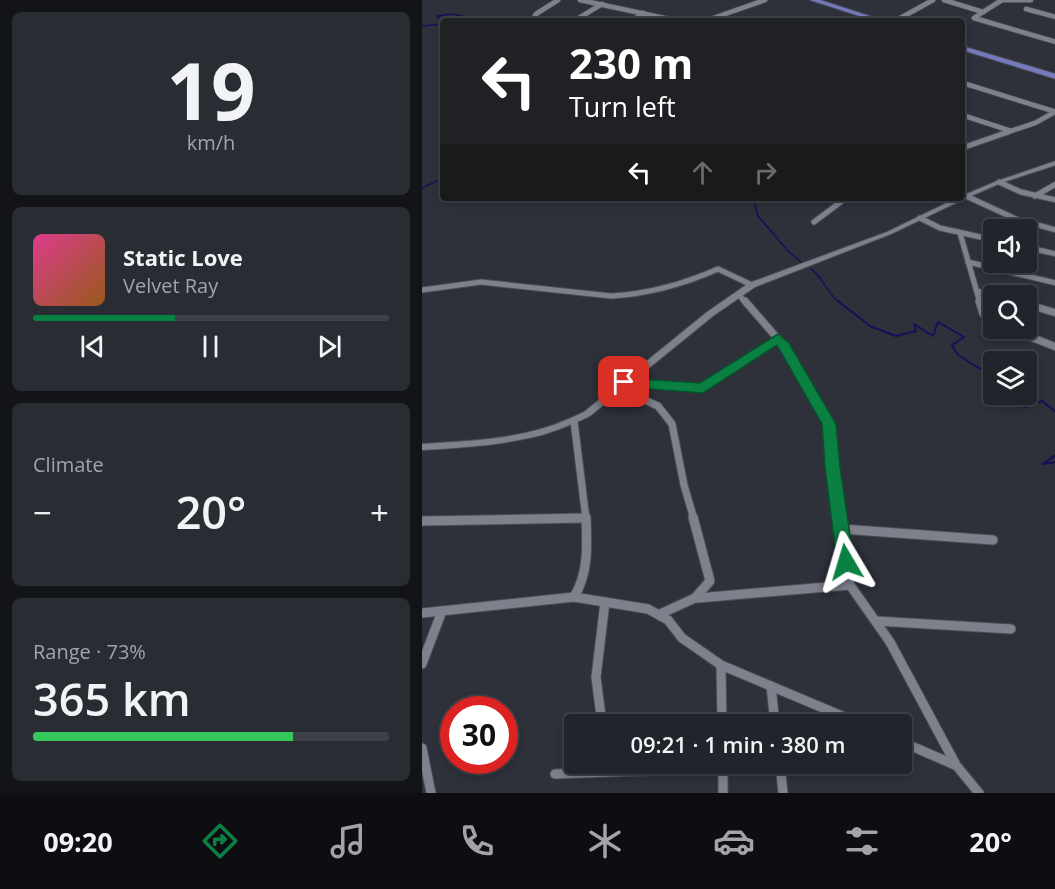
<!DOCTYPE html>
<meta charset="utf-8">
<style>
body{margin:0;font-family:"Open Sans",sans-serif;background:#2a2c34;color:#f1f3f6;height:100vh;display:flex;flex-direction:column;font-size:22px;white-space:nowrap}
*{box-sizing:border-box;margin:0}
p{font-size:20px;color:#a2a4a9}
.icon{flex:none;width:33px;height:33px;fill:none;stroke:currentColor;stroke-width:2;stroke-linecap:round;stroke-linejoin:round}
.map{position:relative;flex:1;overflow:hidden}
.panel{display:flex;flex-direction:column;gap:12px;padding:12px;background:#131418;width:422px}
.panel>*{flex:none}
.guide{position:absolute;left:18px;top:18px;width:525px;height:183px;border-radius:6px;box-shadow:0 3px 9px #0003,0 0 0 2px #3f4148;background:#202124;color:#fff;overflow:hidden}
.fabs{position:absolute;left:561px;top:219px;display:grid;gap:12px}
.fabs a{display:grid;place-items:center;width:54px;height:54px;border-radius:6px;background:#22242c;box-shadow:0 3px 9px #0003,0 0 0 2px #3f4148;font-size:30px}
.speed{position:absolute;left:18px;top:696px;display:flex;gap:12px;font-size:30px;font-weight:700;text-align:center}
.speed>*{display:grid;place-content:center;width:78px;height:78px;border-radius:50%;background:#22242c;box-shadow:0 3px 9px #0003,0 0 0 2px #3f4148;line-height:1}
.speed .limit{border:9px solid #d22;background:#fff;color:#111}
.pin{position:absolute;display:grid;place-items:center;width:51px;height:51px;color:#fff;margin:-26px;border-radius:12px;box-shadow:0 3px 9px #0006}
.me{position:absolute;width:66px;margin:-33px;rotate:353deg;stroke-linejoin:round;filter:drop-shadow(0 0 4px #0008)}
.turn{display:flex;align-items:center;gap:21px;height:126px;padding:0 30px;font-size:27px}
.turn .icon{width:78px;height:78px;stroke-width:2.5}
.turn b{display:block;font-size:42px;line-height:51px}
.lanes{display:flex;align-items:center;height:57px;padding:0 30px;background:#0003;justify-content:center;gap:30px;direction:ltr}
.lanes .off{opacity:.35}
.big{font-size:45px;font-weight:600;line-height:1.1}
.panel .tile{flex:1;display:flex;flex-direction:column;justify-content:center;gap:9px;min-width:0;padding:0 21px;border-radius:9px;background:#2a2c34}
.panel .dial{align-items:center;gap:0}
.dial b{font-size:78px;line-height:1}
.song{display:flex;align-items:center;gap:18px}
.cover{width:72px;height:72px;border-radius:9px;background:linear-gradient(135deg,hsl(330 70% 55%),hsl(30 70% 35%))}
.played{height:6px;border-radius:3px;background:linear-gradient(90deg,#0b8043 40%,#3f4148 40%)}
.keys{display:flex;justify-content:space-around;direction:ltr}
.heat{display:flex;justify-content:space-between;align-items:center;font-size:33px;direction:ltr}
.charge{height:9px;border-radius:4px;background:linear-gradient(90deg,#34c759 73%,#3f4148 0)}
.trip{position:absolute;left:142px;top:714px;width:348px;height:60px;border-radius:6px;background:#22242c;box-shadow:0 3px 9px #0003,0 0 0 2px #3f4148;font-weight:600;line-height:60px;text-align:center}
.tabs{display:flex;height:96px;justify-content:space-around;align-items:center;background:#0e0e12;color:#a2a4a9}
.tabs .icon{width:42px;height:42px}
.tabs .on{color:#0b8043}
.tabs b{font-size:27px;color:#f1f3f6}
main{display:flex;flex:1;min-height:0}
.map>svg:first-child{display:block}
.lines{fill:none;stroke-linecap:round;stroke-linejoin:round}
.stream-far1{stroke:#190e5b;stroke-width:1.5}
.stream{stroke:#190e5b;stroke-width:2}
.minor-far3-casing{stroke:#4b4d55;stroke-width:6}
.minor-far2-casing{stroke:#4b4d55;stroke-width:7}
.minor-far1-casing{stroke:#4b4d55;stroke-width:9}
.minor-casing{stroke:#4b4d55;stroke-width:11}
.tertiary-casing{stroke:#4b4d55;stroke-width:2}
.trunk-casing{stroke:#4b4d55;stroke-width:2}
.minor-far3{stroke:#7e808c;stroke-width:4.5}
.minor-far2{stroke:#7e808c;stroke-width:5}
.minor-far1{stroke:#7e808c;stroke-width:7}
.minor{stroke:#7e808c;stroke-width:9}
.tertiary{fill:#7e808c;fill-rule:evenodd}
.trunk{fill:#747abd;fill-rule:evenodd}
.route{fill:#0b8043;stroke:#07532c;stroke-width:1.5}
</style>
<main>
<section class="panel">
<div class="tile dial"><b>19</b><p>km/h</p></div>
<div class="tile">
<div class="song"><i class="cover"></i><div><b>Static Love</b><p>Velvet Ray</p></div></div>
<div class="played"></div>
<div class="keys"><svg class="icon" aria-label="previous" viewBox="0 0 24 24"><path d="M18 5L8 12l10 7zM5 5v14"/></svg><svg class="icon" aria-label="pause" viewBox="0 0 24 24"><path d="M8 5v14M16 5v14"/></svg><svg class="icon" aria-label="next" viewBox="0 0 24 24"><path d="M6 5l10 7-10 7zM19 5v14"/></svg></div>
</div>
<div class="tile"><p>Climate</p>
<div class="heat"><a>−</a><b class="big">20°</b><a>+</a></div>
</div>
<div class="tile"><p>Range · 73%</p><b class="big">365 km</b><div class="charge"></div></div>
</section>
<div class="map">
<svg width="634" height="793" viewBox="0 0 634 793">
<rect width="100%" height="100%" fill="#2e303a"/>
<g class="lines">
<!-- stream-far1 -->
<g class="stream-far1">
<path d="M21,23l-6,-7 15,-2 31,7"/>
<path d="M0,26l21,-2"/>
<path d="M0,188l21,-10"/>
<path d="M331,198l5,18 30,35 13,11"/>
<path d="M389,269c11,6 15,24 29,34"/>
</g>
<!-- stream -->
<g class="stream">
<path d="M416,301l32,25 26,10 20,-5 -2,-7 19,12 5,-14 26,15 -12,8 6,10 22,14 14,-3"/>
<path d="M604,381v5"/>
<path d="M593,394l9,13 18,-6 14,11"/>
<path d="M634,455l-13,9 13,-2"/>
</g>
<!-- minor-far3 casing -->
<g class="minor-far3-casing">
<g id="minor-far3">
<path d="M158,0l98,21"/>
<path d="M522,0l39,12 19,-12"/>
<path d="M580,0h29"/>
<path d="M604,9l30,8"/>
<path d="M561,12l-9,6 82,24"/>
<path d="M111,20l3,-6 22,-14"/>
<path d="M152,21l28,-17"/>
<path d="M210,21l11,-8"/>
<path d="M283,21l60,-21"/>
<path d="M435,21l5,-3"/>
<path d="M473,21l38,-21"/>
<path d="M544,84l90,28"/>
<path d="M540,115l49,16 24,-8 20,-11"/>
<path d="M581,134l8,-3"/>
</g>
</g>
<!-- minor-far2 casing -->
<g class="minor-far2-casing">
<g id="minor-far2">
<path d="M540,148l46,-16"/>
<path d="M577,182l22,10 35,8"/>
<path d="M544,196l50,23 40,11"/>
<path d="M613,196l21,-12"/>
<path d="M498,218l20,10 54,12"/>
<path d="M392,222l32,-24"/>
<path d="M538,233l20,70"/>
<path d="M604,247l30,7"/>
<path d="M546,262l88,21"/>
<path d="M0,290l59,-8 130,14c37,-2 73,-12 107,-27l34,16"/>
<path d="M555,291l17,5"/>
<path d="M316,294l8,9"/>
</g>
</g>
<!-- minor-far1 casing -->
<g class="minor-far1-casing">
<g id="minor-far1">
<path d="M323,301l39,45 41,68 7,22v31l8,52"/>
<path d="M557,301l4,13 11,7"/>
<path d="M604,304l30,9"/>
<path d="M586,328l48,19"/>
<path d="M202,382l79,6 75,-49"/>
<path d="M196,388l40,18 14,18 12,61 10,34"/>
<path d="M152,421l12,98"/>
<path d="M121,519l42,-1"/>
</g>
</g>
<!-- minor casing -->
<g class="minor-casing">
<g id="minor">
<path d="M418,517l10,68 40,57 66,123 23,28"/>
<path d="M0,521l163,-3"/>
<path d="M420,529l151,11"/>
<path d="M152,597c15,-25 13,-52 12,-80"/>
<path d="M276,598l152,-13"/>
<path d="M0,613l152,-16 74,12 20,11 14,18 39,27 140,59"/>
<path d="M238,614l35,-16 15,-17 -17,-64"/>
<path d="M454,621l135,8"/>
<path d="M0,664l20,-53"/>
<path d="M299,665l1,59"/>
<path d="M349,686l4,38"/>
<path d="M180,724l-6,-47 9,-75"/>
<path d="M480,742l53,23"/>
<path d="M0,748l9,45"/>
<path d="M358,764l3,29"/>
<path d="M301,766v27"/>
<path d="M133,774l168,-6"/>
</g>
</g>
<!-- tertiary casing -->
<g class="tertiary-casing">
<path id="tertiary" d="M634,161v4l-55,18 -37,16 -73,35 -136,53 -42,29 -123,100c-21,10 -43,19 -66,23 -33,7 -68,9 -102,11v-6c41,-3 83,-4 122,-16 14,-4 27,-10 40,-16l123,-100 42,-29 138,-51 70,-34h5v-2l35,-15z"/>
</g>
<!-- trunk casing -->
<g class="trunk-casing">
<g id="trunk">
<path d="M388,0h10l65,21h-10z"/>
<path d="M540,46l94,28v5l-94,-29z"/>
</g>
</g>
<!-- minor-far3 -->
<use href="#minor-far3" class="minor-far3"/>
<!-- minor-far2 -->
<use href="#minor-far2" class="minor-far2"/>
<!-- minor-far1 -->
<use href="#minor-far1" class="minor-far1"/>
<!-- minor -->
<use href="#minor" class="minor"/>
<!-- tertiary -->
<use href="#tertiary" class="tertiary"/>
<!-- trunk -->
<use href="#trunk" class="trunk"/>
</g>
<!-- route -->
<path class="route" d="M356,334l11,9 47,81 4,43 14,95 -3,5 -5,2 -6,-2 -3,-5 -12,-95 -3,-43 -45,-79 -74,48 -79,-6 -6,-5 6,-4 76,5z"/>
</svg>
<div class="fabs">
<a><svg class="icon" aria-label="sound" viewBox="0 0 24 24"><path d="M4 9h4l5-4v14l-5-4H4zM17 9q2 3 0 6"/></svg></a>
<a><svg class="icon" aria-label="search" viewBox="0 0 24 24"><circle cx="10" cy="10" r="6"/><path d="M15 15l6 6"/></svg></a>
<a><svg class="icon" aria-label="layers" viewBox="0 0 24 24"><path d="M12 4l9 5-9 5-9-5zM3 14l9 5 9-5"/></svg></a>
</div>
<div class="speed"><div class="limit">30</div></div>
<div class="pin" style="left:202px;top:382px;background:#d93025"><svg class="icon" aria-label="arrive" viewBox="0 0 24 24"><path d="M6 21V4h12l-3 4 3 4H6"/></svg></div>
<svg class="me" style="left:424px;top:562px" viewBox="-20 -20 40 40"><path d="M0-17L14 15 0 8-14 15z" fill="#0b8043" stroke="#fff" stroke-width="4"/></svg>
<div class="trip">09:21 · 1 min · 380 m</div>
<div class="guide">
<div class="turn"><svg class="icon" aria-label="left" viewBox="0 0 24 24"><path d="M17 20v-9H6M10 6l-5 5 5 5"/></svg><div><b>230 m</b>Turn left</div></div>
<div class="lanes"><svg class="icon" aria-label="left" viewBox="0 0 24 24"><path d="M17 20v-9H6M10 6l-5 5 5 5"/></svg><svg class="icon off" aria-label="ahead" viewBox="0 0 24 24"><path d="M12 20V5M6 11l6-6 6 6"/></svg><svg class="icon off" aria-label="right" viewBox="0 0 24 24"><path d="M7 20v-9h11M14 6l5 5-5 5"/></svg></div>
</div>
</div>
</main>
<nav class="tabs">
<b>09:20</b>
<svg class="icon on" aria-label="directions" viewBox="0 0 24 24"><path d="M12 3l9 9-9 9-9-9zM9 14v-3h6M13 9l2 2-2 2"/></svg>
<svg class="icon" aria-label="music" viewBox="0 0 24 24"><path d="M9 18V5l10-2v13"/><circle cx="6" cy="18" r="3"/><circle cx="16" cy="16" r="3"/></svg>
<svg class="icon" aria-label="phone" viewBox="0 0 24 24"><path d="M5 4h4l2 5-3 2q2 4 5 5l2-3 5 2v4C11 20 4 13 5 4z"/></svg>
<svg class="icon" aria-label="climate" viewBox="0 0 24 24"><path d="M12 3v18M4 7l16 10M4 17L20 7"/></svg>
<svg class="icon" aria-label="car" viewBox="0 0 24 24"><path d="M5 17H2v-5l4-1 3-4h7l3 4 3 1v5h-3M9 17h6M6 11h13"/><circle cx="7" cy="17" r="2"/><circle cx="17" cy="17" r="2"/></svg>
<svg class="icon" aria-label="filters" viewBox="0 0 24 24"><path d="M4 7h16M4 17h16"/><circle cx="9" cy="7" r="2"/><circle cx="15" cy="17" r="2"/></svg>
<b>20°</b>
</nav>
